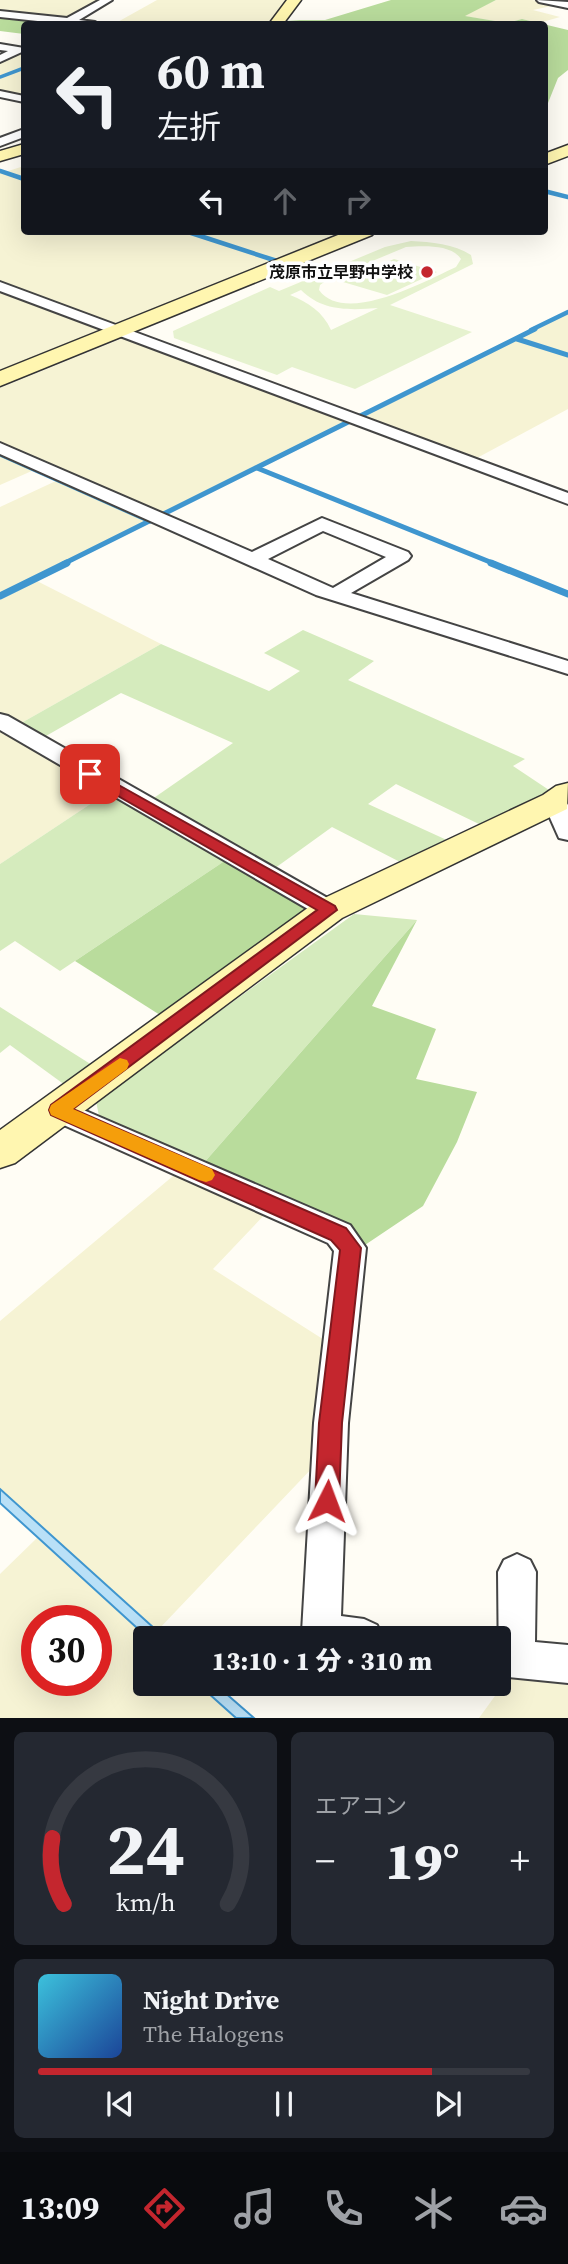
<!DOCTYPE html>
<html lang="ja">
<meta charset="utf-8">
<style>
body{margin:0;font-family:"Source Serif 4","Noto Sans JP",serif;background:#242831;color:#f1f3f6;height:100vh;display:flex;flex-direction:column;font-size:26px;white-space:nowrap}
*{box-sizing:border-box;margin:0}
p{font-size:23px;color:#9ea1a6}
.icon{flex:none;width:38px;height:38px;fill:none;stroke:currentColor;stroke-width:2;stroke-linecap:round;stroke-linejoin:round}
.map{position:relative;height:1718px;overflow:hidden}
.details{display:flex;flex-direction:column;gap:14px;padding:14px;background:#0d0f14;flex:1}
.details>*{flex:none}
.hud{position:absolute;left:21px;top:21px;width:527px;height:214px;border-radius:7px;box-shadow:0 7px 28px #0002;background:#171b24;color:#f1f3f6;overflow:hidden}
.speed{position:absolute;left:21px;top:1605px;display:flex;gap:14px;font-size:35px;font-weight:700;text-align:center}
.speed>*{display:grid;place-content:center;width:91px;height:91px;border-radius:50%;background:#171b24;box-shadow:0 7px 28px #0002;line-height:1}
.speed .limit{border:10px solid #d22;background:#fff;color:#111}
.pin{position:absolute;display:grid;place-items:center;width:60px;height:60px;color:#fff;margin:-30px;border-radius:14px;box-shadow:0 4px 10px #0006}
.me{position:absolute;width:77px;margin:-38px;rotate:3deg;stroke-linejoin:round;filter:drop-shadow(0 0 5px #0008)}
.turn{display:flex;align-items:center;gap:24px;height:147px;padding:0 21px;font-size:32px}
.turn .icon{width:91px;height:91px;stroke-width:2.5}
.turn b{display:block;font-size:49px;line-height:60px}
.lanes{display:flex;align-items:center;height:66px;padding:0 21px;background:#0003;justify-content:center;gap:35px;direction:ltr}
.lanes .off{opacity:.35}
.big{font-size:52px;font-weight:800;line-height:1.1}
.details .tile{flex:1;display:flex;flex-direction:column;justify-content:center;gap:10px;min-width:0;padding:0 24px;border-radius:10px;background:#242831}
.details .dial{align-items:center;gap:0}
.dial svg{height:182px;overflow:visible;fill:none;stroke:#363941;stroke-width:7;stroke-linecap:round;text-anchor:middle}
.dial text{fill:#f1f3f6;stroke:none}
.song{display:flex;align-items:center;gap:21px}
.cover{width:84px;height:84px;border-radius:10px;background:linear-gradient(135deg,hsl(190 70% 55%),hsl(220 70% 35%))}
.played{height:7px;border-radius:4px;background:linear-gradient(90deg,#c4262e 80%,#363941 80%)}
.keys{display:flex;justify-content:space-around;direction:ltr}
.heat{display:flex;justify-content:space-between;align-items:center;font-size:38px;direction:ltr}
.details .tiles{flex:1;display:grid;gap:14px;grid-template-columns:1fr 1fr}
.tile:last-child{grid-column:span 2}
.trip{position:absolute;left:133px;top:1626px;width:378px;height:70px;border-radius:7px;background:#171b24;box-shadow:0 7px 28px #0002;font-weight:800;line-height:70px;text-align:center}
.tabs{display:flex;height:112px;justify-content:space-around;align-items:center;background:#090b0e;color:#9ea1a6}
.tabs .icon{width:49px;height:49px}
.tabs .on{color:#c4262e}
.tabs b{font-size:32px;color:#f1f3f6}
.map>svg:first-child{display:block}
.farmland{fill:#f6f3d4;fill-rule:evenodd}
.green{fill:#d5ebbd}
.forest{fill:#b9dc9c}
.pitch{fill:#e6f2cf;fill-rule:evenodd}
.water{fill:#b9e0f7;stroke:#3f96cf;stroke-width:2}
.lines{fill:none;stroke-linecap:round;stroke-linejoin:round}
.stream-far3{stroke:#3f96cf;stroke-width:3.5}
.stream-far2{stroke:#3f96cf;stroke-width:4.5}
.stream-far1{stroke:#3f96cf;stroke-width:5}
.stream{stroke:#3f96cf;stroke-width:7}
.street-casing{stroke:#444;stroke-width:4}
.secondary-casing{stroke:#333;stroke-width:3}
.street{fill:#fff;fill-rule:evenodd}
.secondary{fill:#fff6b0;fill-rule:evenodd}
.route{fill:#c4262e;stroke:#7f191e;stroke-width:2}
.slow{fill:#f59e0b}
.poi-dot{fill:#c4262e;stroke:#fff;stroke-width:2.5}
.labels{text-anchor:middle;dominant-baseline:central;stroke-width:7;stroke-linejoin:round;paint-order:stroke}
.far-poi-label{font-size:16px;font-weight:bold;fill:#111;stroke:#fff;text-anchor:end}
</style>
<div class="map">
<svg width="568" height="1718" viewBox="0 0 568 1718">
<rect width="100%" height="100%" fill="#fffdf5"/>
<!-- farmland -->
<g class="farmland">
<path d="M0,0h104l-36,21 -68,-7z"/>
<path d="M157,0h132l-20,24h-155z"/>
<path d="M496,0h36l24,5 -23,5 27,7 -21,6 -17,-4 -15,4 -44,-7z"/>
<path d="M24,50v47l-24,-4v-33z"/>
<path d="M24,166v65h332l-237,95 -119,-42v-113l5,1z"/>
<path d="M0,288l108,41 -108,46z"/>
<path d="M568,313v96l-93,50 -116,-42z"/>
<path d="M128,336l221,86 -188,94 -161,-71v-57z"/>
<path d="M0,454l34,16 -34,15z"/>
<path d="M58,480l92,41 -150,73v-87z"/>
<path d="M37,581l124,63 -145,82 -16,-13v-113z"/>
<path d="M0,726l110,65 -110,73z"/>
<path d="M179,1171l89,40 -55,58 116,74 -13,121 -159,167 -157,-142v-168z"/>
<path d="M37,1538l111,100h-3v46h53l38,34h-236v-144zM37,1620h59v60h-59z"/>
<path d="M508,1678l60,7v33h-89z"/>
</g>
<!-- green -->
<g class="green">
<path d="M303,630l71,31 -26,19 177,79 -12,7 39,26 -71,33 -85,-41 -28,20 81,37 -47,22 -70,-36 -61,44 -123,-69 85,-59 -112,-50 -82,47 -23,-14 145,-82 108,47 31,-20 -36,-18z"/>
<path d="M110,791l119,67 -169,113 -45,-30 -15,10v-87z"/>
<path d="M354,914l63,6 -215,245 -102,-44 -4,-20z"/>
<path d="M0,1007l92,58 -27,20 -55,-40 -10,8z"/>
</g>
<!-- forest -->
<g class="forest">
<path d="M391,0h105l-31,16 42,7 15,-4 46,11v40l-10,8 -10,25 -4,1v-80h-197l-62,-4h40z"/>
<path d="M0,15l71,9h2h-49v10l-24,-3z"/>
<path d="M229,858l70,40 6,11 -145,106 -85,-54z"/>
<path d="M417,920l-45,86 64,23 -20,50 61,13 -20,50 -34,64 -61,41 -160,-82z"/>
</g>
<!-- pitch -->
<g class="pitch">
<path d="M411,241c20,1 43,3 60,14l2,9 -83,41 82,27 -117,57 -63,-22 -15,8 -103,-37 -1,-7 97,-44 9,4 106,-44zM406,247c17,-1 45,-3 55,12l-5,8c-29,13 -111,59 -137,23l1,-5 7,-5zM301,290c22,22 50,20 77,18l-47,22c-8,-18 -23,-28 -41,-35z"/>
<path d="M394,259l43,13 -50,23 -44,-13z"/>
</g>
<!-- water -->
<g class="water">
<path d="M0,1489l165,149h-17l-148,-135z"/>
<path d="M198,1684h17l39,34h-18z"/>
</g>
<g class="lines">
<!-- stream-far3 -->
<path class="stream-far3" d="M0,77l24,-9"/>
<!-- stream-far2 -->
<g class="stream-far2">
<path d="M0,171l24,8"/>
<path d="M544,191l24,6"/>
<path d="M185,231l95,31"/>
<path d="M531,330l37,-18"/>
</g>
<!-- stream-far1 -->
<g class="stream-far1">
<path d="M517,339l51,16"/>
<path d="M0,454l150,67"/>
<path d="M257,468l238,96"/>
<path d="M63,564l472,-235"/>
</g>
<!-- stream -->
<g class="stream">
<path d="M491,563l77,31"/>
<path d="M0,596l67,-33"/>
</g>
<!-- street casing -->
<g class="street-casing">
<g id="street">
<path d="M100,0h12l-33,20 16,2 2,2h-31l-66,-7v-6l67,7z"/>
<path d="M537,0l31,2v6l-29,-6z"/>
<path d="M0,44l24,4v3l-24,11v-7l8,-4 -8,-1z"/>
<path d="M0,91l24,5v6l-24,-5z"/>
<path d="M24,129v8l-24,9v-8z"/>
<path d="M0,282l568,211v11l-568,-213z"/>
<path d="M0,443l252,109 70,-34 86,34 3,4 -3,4 -57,33 217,68v13l-252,-79 -316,-141zM323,531l63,26 -53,31 -65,-29z"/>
<path d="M0,714l8,2 330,188 4,6 -4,6 -9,2 -9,-2 -320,-186z"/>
<path d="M555,795l8,2 5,8v35l-9,-2 -16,-36 4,-5z"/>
<path d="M58,1099l292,126 16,23 -18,175 -7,193 23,3 13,6 6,13h-78l-3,-6 12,-209 20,-172 -6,-8 -280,-125 -4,-8 4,-8z"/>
<path d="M517,1554l13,6 6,12 -1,70 33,3v38l-69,-7 -1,-104 6,-12z"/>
</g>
</g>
<!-- secondary casing -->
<g class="secondary-casing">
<g id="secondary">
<path d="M287,0h14l-18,24h-14z"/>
<path d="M24,144v10l-24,7v-10z"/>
<path d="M568,145v11l-24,9v-11z"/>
<path d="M348,231h27l-3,4 -372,151v-15z"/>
<path d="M568,783l-1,26 -225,109 -327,245 -15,5v-38l316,-228 227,-107 13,-9z"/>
</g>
</g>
<!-- street -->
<use href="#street" class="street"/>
<!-- secondary -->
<use href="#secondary" class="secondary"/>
</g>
<!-- route -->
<path class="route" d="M90,769l245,137 2,4 -264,199 273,119 15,20 -19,175 -3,78 -4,8 -8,3 -8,-3 -4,-8 4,-78 21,-173 -9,-10 -280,-125 -2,-5 2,-5 266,-195 -232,-133 -2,-3 2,-3z"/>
<!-- slow -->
<path class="slow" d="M120,1058l7,2 2,4 -2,5 -54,40 139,60 3,6 -3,5 -6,2 -7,-2 -148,-65 -2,-5 2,-5z"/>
<!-- markers -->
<circle class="poi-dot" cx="427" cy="272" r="7"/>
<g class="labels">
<!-- far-poi labels -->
<g class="far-poi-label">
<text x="413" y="272">茂原市立早野中学校</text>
</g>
</g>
</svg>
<div class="speed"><div class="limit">30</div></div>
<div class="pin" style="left:90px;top:774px;background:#d93025"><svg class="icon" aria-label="arrive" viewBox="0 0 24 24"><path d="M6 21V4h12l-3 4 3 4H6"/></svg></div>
<svg class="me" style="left:327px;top:1501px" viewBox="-20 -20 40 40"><path d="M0-17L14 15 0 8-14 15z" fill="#c4262e" stroke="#fff" stroke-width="4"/></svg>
<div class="trip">13:10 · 1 分 · 310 m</div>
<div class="hud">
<div class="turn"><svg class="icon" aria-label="left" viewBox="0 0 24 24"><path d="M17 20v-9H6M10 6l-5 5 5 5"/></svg><div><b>60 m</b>左折</div></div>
<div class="lanes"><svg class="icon" aria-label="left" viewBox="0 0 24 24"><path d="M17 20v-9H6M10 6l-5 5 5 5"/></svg><svg class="icon off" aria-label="ahead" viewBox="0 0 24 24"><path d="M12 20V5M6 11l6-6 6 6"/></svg><svg class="icon off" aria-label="right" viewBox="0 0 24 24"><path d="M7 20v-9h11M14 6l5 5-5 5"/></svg></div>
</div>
</div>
<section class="details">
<div class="tiles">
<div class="tile dial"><svg viewBox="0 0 100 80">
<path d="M14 69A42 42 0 1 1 86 69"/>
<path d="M14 69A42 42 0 0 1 9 40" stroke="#c4262e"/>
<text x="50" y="56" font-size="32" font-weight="700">24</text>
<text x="50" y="72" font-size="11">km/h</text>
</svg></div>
<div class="tile"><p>エアコン</p>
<div class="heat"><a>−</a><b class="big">19°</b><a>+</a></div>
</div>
<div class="tile">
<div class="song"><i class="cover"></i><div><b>Night Drive</b><p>The Halogens</p></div></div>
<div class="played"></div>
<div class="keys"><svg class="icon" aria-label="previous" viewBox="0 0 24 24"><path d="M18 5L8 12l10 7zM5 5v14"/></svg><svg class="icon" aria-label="pause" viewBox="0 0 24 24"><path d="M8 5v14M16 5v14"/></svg><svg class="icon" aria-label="next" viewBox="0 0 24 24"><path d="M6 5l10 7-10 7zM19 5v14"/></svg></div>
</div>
</div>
</section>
<nav class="tabs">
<b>13:09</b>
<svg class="icon on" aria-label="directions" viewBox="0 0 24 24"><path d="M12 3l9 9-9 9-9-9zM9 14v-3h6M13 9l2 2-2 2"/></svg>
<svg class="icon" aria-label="music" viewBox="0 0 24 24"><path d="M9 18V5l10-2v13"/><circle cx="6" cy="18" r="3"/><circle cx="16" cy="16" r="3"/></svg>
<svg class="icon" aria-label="phone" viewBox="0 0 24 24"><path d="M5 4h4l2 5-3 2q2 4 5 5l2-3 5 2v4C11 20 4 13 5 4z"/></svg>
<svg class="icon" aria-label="climate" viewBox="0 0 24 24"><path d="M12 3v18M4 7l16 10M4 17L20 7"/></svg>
<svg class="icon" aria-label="car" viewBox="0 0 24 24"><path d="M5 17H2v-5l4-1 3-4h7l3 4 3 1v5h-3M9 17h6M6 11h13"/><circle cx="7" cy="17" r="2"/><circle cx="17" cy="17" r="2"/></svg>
</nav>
